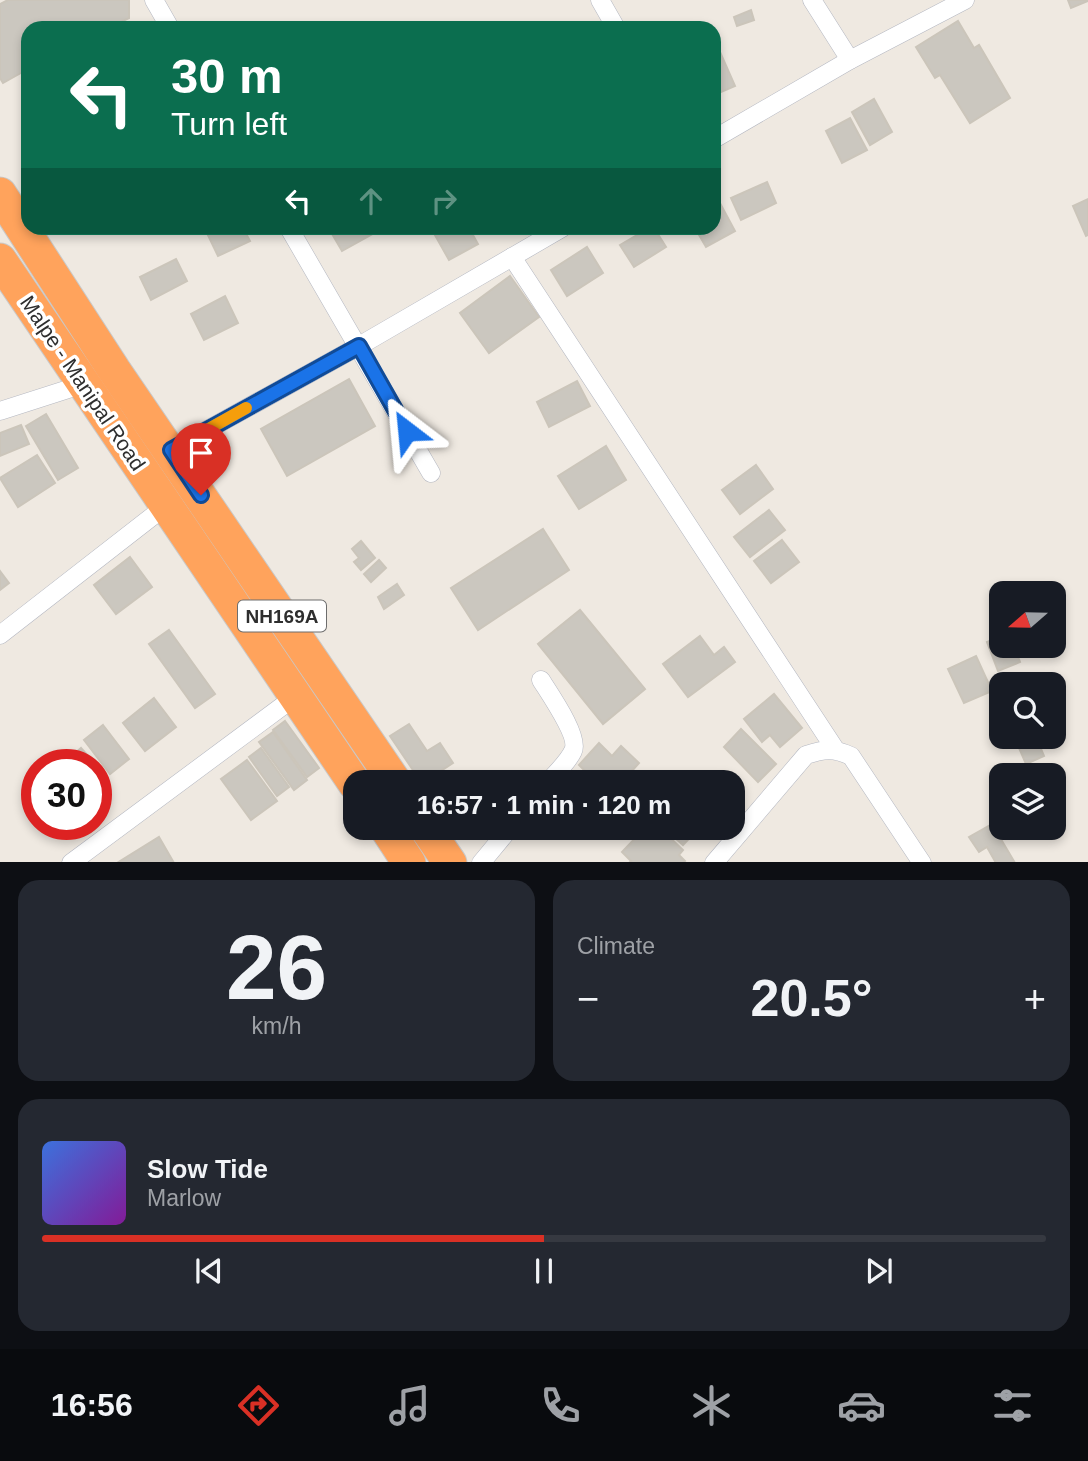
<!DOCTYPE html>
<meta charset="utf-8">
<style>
body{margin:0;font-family:Arial,sans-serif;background:#242831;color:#f1f3f6;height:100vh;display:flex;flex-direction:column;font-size:26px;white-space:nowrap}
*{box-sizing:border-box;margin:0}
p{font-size:23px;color:#9ea1a6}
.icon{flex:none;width:38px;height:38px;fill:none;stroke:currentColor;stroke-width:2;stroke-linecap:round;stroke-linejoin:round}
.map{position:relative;height:862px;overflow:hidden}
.side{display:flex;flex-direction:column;gap:18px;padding:18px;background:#0d0f14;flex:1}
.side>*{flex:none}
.hud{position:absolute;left:21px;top:21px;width:700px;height:214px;border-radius:21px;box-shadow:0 4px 10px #0003;background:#0b6e4f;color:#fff;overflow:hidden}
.needle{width:46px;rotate:250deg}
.controls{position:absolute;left:989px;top:581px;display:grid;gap:14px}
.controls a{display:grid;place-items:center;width:77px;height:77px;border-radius:14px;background:#171b24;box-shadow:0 4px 10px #0003;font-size:35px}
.speed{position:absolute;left:21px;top:749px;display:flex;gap:14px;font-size:35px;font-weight:700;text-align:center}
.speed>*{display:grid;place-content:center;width:91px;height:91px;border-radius:50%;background:#171b24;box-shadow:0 4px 10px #0003;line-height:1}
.speed .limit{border:10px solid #d22;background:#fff;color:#111}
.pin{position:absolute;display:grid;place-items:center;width:60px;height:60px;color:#fff;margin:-72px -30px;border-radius:50% 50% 50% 0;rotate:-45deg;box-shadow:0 0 7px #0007}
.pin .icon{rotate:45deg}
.me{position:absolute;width:77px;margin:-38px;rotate:331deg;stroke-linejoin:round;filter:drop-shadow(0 0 5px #0008)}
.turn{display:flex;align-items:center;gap:24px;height:147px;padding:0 35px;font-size:32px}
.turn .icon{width:91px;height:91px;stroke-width:2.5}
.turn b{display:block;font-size:49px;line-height:60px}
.lanes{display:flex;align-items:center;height:66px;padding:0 35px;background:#0003;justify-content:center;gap:35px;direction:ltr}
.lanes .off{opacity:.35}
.big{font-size:52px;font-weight:700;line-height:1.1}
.side .widget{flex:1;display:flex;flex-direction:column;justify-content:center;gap:10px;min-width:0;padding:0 24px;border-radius:21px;background:#242831}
.side .dial{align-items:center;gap:0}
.dial b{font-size:91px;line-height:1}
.song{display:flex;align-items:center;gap:21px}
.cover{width:84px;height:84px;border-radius:10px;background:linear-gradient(135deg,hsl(220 70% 55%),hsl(290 70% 35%))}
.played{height:7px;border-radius:4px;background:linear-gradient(90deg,#d93025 50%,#363941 50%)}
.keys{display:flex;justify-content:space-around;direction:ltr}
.heat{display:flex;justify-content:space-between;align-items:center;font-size:38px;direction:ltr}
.side .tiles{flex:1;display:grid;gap:18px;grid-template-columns:1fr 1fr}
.widget:last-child{grid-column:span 2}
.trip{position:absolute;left:343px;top:770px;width:402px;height:70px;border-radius:21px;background:#171b24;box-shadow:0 4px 10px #0003;font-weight:700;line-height:70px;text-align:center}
.tab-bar{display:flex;height:112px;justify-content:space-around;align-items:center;background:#090b0e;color:#9ea1a6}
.tab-bar .icon{width:49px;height:49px}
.tab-bar .active{color:#d93025}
.tab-bar b{font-size:32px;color:#f1f3f6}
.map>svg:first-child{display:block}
.building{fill:#cbc7bf;stroke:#cbc5ba;stroke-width:2}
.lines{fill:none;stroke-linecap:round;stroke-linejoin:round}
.street-casing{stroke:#b4b7c1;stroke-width:19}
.highway-casing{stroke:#c9c9c9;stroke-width:35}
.street{stroke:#fff;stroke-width:18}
.highway{stroke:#ffa35c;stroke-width:33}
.route-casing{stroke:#114b97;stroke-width:18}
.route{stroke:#1a73e8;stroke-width:12}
.slow{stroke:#f59e0b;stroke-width:12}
.labels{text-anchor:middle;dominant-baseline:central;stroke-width:7;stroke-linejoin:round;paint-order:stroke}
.shield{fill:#fff;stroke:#6d6d6d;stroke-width:2}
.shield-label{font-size:19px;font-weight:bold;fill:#2e2e2e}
.street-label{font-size:21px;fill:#2e2e2e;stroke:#fff}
</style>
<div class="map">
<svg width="1088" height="863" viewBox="0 0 1088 863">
<rect width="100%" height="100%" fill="#efe9e1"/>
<!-- building -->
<g class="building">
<path d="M8,0h121v18l-21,10h-80v41l-25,14 -3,-5v-74z"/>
<path d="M1068,0h20v1l-17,7z"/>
<path d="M751,10l3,10 -17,6 -3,-9z"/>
<path d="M958,21l16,27 5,-3 31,53 -40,25 -30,-48 -5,3 -19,-31z"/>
<path d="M720,52l15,34 -21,9v-41z"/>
<path d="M874,99l18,33 -22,13 -18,-33z"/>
<path d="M850,118l17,32 -25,13 -16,-32z"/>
<path d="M767,182l9,21 -35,17 -10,-22z"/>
<path d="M714,192l21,39 -29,16 -11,-19h19z"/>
<path d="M1088,199v36l-2,1 -13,-30z"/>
<path d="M213,228h17l2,2 11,-2 7,13 -32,15 -12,-25z"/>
<path d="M338,228h36l2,4 -34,19 -11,-19z"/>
<path d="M431,228h38l9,16 -29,16z"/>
<path d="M649,228h5l12,19 -32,20 -14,-22z"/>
<path d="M587,247l16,26 -36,23 -16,-26z"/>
<path d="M176,259l11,22 -36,19 -11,-23z"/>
<path d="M510,276l29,41 -50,36 -29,-40z"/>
<path d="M225,296l13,27 -34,17 -13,-26z"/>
<path d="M349,379l26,47 -88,50 -26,-47z"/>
<path d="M577,381l13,25 -41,21 -12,-25z"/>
<path d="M46,414l32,54 -20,12 -32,-54z"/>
<path d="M21,425l8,19 -29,12v-23z"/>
<path d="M606,446l20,34 -47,29 -21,-33z"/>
<path d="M37,455l18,28 -37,24 -18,-29z"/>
<path d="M756,465l17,24 -33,25 -18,-24z"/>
<path d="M769,510l16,20 -35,27 -16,-20z"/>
<path d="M543,529l26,41 -91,60 -27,-42z"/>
<path d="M782,540l17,22 -28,21 -17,-22z"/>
<path d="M361,541l14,17 -14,12 -7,-8 5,-4 -7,-9z"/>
<path d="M130,557l22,30 -36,27 -22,-29z"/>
<path d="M379,560l7,8 -15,14 -7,-8z"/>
<path d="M0,571l9,12 -9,7z"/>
<path d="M397,584l7,11 -20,14 -6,-12z"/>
<path d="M580,610l65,79 -42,35 -65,-80z"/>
<path d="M169,630l46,64 -20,14 -46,-64z"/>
<path d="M700,636l14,19 10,-8 11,15 -47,35 -25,-33z"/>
<path d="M1001,636v10h13l6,16 -22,9 -11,-29z"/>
<path d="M976,656l16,35 -28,12 -16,-34z"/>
<path d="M774,694l28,34 -22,19 -10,-12 -8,7 -18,-23z"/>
<path d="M154,698l22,29 -31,24 -22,-28z"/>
<path d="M285,721l34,47 -12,9 -34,-47z"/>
<path d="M409,724l18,27 13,-8 13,20 -29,19h-3l-31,-46z"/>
<path d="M103,725l26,34 -19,15 -26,-34z"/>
<path d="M741,729l35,35 -18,18 -34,-35z"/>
<path d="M273,732l34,48 -13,10 -35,-48z"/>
<path d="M1025,737h11l8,19 -18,8 -10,-23z"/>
<path d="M599,743l13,13 9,-10 18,17 -17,19h-34l-6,-5 4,-5 -7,-7z"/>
<path d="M81,748l15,17h-34z"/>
<path d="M261,748l28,39 -12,9 -28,-39z"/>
<path d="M247,760l30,41 -26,19 -30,-41z"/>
<path d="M96,765l11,13 -11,10z"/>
<path d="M992,824l23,39h-19l-9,-16 -8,5 -10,-15z"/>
<path d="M645,828h15l23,22 -4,5 6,6 -2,2h-54l2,-2 -9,-9z"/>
<path d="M664,828h35l-16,17z"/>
<path d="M159,837l15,26h-57z"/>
</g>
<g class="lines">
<!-- street casing -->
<g class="street-casing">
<g id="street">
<path d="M154,0l16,28"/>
<path d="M600,0l16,28"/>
<path d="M812,0l38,60"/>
<path d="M714,139l136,-79 115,-60"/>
<path d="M289,228l142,245"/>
<path d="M512,257l323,492"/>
<path d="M0,411l84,-27"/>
<path d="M171,450l188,-104 203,-118"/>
<path d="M0,635l167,-130"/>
<path d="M541,680c8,13 39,57 32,71 -5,11 -17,22 -25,31"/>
<path d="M71,863l225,-167"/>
<path d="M481,863l29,-35"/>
<path d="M714,863l92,-108c18,-6 28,-7 45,1l71,107"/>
</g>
</g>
<!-- highway casing -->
<g class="highway-casing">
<g id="highway">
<path d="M0,194l114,176 281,412"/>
<path d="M0,260l355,524"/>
<path d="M386,828l23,35"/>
<path d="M426,828l24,35"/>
</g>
</g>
<!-- street -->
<use href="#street" class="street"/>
<!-- highway -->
<use href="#highway" class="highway"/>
</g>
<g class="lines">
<!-- route casing -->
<g class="route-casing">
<path id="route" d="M201,495l-30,-45 188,-104 48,85"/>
</g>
<!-- route -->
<use href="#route" class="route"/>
<!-- slow -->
<path class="slow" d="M182,444l64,-36"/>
</g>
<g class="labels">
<!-- shield labels -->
<rect class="shield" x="238" y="600.5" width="88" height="31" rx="5"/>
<g class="shield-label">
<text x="282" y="616">NH169A</text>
</g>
<!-- street labels -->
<g class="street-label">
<text transform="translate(83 383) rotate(56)">Malpe - Manipal Road</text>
</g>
</g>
</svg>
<div class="controls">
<a><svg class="needle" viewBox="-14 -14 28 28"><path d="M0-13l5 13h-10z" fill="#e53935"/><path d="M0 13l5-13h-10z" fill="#9ea1a6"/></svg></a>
<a><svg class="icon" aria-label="search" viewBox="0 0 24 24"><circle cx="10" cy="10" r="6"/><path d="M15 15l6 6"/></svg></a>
<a><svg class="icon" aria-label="layers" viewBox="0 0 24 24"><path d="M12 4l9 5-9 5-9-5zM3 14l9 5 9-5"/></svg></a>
</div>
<div class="speed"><div class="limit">30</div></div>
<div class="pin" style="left:201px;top:495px;background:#d93025"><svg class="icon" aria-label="arrive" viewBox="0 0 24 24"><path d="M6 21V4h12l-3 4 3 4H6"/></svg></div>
<svg class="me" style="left:407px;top:431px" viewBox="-20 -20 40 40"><path d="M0-17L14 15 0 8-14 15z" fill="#1a73e8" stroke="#fff" stroke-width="4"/></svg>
<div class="trip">16:57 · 1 min · 120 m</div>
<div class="hud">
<div class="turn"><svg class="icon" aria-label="left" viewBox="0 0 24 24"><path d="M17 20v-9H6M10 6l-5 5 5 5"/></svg><div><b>30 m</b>Turn left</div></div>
<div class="lanes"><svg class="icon" aria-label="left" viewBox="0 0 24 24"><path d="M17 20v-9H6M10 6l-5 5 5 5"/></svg><svg class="icon off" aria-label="ahead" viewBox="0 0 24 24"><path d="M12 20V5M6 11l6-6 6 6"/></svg><svg class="icon off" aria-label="right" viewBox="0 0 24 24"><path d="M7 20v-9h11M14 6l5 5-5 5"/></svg></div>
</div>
</div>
<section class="side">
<div class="tiles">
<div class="widget dial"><b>26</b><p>km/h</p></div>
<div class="widget"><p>Climate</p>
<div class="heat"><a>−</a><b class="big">20.5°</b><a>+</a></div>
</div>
<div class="widget">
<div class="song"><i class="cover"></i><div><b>Slow Tide</b><p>Marlow</p></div></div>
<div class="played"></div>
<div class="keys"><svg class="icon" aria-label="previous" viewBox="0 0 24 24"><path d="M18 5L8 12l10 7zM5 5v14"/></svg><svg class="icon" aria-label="pause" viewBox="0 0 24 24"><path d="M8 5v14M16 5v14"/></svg><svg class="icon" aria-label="next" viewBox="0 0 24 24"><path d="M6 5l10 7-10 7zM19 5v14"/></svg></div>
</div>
</div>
</section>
<nav class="tab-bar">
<b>16:56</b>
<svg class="icon active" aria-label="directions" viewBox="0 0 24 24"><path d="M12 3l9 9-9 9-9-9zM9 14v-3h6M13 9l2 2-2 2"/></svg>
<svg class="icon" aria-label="music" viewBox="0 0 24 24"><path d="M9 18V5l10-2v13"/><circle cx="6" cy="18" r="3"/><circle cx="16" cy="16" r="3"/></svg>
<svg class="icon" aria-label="phone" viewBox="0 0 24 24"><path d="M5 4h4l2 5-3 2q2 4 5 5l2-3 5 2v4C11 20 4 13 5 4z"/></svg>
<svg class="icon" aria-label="climate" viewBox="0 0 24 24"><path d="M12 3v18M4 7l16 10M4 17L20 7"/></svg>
<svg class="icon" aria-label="car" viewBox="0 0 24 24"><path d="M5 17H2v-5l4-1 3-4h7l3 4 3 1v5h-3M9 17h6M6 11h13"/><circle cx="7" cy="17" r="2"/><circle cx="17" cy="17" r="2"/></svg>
<svg class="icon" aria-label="filters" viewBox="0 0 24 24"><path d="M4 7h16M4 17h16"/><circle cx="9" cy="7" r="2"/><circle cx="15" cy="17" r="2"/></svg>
</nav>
